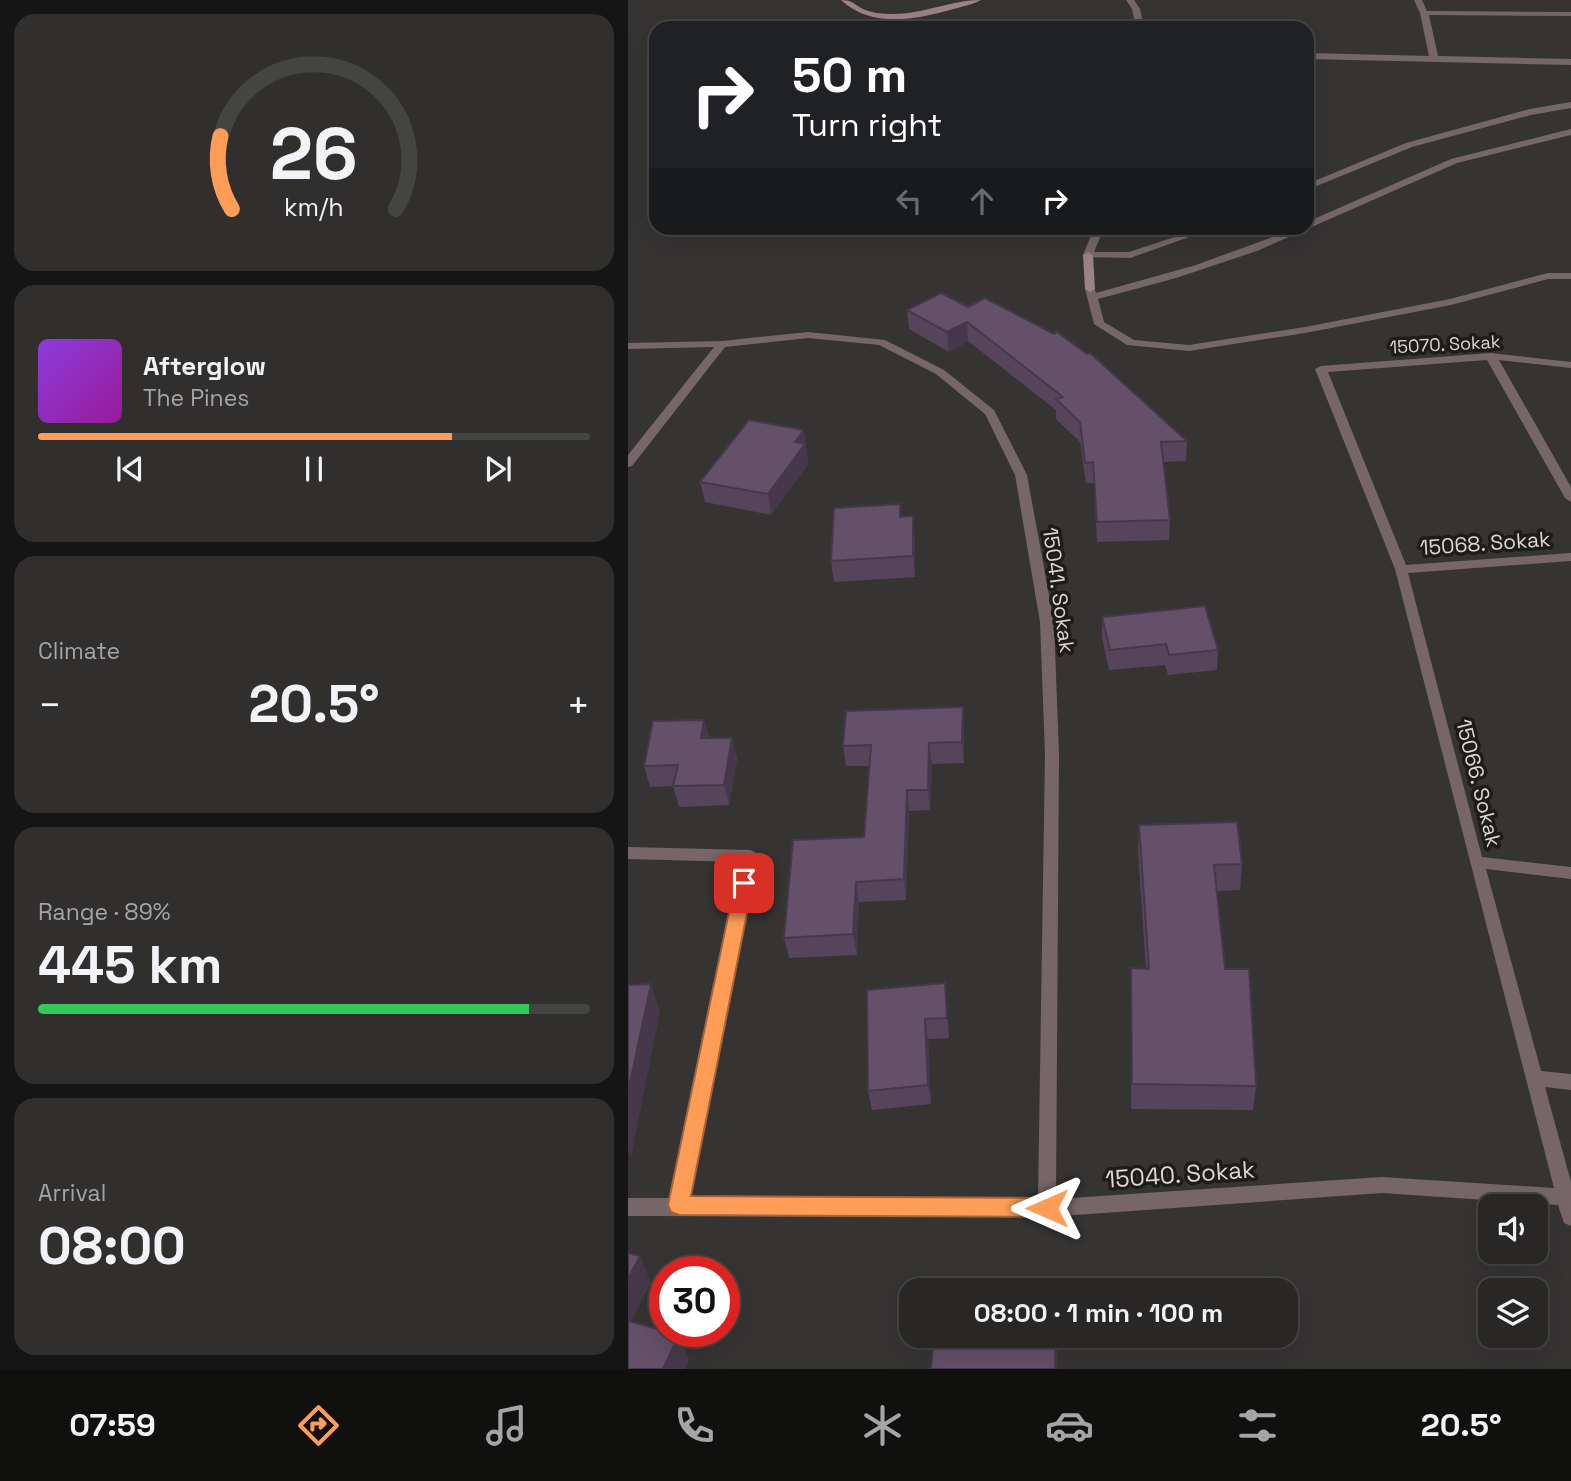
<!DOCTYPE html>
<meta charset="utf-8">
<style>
body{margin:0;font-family:"Space Grotesk",sans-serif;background:#302f2e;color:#f1f3f6;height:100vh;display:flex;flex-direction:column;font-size:26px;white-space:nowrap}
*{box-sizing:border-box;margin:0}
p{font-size:23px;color:#a5a5a7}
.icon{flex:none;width:38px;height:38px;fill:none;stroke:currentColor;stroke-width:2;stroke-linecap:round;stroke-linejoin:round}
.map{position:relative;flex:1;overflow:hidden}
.details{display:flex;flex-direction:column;gap:14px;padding:14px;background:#161515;width:628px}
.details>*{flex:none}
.hud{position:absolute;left:21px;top:21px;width:665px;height:214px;border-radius:21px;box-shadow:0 7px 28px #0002,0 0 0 2px #444443;background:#202124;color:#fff;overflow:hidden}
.tools{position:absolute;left:850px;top:1194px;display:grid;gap:14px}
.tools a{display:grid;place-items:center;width:70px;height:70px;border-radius:14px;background:#282726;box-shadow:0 7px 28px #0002,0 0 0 2px #444443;font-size:35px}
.speed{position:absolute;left:21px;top:1256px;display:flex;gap:14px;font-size:35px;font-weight:700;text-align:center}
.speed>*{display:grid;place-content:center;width:91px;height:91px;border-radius:50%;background:#282726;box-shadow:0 7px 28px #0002,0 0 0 2px #444443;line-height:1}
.speed .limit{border:10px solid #d22;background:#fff;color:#111}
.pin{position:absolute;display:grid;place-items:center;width:60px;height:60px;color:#fff;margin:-30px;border-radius:14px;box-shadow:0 4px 10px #0006}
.me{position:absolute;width:77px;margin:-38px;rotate:270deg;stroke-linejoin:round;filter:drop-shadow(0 0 5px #0008)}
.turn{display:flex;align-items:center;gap:24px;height:147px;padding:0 28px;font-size:32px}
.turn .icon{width:91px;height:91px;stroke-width:2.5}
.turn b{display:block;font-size:49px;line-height:60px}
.lanes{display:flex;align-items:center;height:66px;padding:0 28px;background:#0003;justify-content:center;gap:35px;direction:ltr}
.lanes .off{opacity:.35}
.big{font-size:52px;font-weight:600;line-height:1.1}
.details .widget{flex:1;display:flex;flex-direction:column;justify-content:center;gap:10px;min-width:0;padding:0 24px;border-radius:21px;background:#302f2e}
.details .dial{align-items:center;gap:0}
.dial svg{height:182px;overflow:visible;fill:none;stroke:#444443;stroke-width:7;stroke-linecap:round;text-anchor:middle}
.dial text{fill:#f1f3f6;stroke:none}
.song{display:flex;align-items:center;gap:21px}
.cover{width:84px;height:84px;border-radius:10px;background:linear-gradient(135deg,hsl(270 70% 55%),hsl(300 70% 35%))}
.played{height:7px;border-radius:4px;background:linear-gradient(90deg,#fe9c58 75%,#444443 75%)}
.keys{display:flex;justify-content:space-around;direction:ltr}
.heat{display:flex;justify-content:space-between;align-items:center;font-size:38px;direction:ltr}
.charge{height:10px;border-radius:5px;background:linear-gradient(90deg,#34c759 89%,#444443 0)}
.trip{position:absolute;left:271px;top:1278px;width:399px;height:70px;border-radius:21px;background:#282726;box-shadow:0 7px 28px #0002,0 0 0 2px #444443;font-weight:600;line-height:70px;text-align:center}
.menu{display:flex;height:112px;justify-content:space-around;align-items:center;background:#10100f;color:#a5a5a7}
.menu .icon{width:49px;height:49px}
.menu .on{color:#fe9c58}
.menu b{font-size:32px;color:#f1f3f6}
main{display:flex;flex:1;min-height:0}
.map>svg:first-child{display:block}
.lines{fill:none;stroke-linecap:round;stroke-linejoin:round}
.street{fill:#76666a;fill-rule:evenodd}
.secondary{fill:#9b8288;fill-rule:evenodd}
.wall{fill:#56455a}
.shaded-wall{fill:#46384a}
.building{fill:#645069;stroke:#46384a;stroke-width:2}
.route{fill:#fe9c58;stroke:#a56539;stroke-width:2}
.labels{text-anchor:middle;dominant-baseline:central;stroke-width:7;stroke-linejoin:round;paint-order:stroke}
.far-street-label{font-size:18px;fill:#dad8d7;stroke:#1d1c1b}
.street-label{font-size:21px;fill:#dad8d7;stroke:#1d1c1b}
.near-street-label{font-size:24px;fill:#dad8d7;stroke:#1d1c1b}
</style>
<main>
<section class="details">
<div class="widget dial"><svg viewBox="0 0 100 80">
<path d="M14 69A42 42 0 1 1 86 69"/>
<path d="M14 69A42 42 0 0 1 9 37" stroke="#fe9c58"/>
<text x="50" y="56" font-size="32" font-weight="700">26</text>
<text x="50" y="72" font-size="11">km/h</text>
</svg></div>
<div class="widget">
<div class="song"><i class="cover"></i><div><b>Afterglow</b><p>The Pines</p></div></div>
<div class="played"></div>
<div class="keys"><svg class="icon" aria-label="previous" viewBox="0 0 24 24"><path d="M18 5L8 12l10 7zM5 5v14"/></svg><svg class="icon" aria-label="pause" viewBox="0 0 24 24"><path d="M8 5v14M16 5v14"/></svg><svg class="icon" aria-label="next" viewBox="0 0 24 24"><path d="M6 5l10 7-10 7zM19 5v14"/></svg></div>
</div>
<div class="widget"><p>Climate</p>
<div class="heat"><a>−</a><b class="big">20.5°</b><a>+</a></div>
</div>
<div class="widget"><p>Range · 89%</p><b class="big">445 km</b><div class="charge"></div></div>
<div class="widget"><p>Arrival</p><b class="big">08:00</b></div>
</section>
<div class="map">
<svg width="943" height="1369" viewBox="0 0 943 1369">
<rect width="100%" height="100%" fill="#363433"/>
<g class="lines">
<!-- street -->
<g class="street">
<path d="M498,0h8l6,9 4,19h-8l-4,-19z"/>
<path d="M786,0h8l5,11 144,1v4l-142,-1 9,41 133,3v6l-264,-6v-6l122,3 -9,-43z"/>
<path d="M943,102v6l-40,7 -119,32 -105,43v-6l99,-41 124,-34z"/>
<path d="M943,129v6l-114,28 -200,88 -81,27 -78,21 6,23 30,18 55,5 116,-18 145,-28 98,-26h23v6h-23l-97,26 -146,28 -116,18 -62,-6 -33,-21 -9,-35 1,-2h8l2,6 100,-28 101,-37h10v-6l144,-63z"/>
<path d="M466,228h10l-10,24h35l73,-24h13l-85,30 -46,-1 -1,-2z"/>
<path d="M180,332l77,8 59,30 50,40 33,65 27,147 5,132 -3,445 326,-22 172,11 -159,-619 -80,-200 6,-3 170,-13 80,9v6l-72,-8 72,127v15l-6,-4 -78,-138 -159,12 78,193 165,-12v8l-163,12 74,284 89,10v12l-85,-10 55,202 30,3v16l-26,-3 26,95v44l-7,-3 -6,-18 -176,-12 -335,24 -419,-1v-18h43l70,-336 -113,-3v-12l122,3 5,2 3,4 -68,342 348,1 7,-445 -5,-132 -25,-147 -30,-61 -49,-40 -57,-29 -71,-7 -83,9 -93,119 -4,1v-12l86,-108 -86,2v-6l94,-2z"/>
</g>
<!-- secondary -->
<g class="secondary">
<path d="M213,0c10,0 12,3 20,8 9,5 22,6 32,6 31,0 58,-14 88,-14 -9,5 -21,7 -31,10 -36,10 -79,18 -109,-10z"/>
<path d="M460,252l5,3 2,34 -5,3 -5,-3 -2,-34z"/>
</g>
</g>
<!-- wall -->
<g class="wall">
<path d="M313,293l246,148 -1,20 -23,1 7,58 -1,20 -72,2 -3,-59h-8l-6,-41 -24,-23v-9l-88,-69 -19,11 -40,-23 -2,-19z"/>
<path d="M179,449l-1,2 2,13 -37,51 -66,-13 -5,-20z"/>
<path d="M272,504l1,13 14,19v41l-81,5 -3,-21z"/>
<path d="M474,617l116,33 -1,20 -49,5 -3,-10 -56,5 -7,-33z"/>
<path d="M76,720l5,18h23l5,21 -8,46 -50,2 -6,-21 -23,1 -6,-21z"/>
<path d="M336,728v35l-32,1 -2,46 -21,1 -3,89 -47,2 -2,53 -68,3 -5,-20 80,-101 5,-71h-23l-3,-20z"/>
<path d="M511,825l103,39 -2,26 -23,1 8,78 31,117 -3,24 -122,-1v-141l15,1 -8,-118z"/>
<path d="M239,990l80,13 2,35 -21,1 3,65 -59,6 -4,-19z"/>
</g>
<!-- shaded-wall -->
<g class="shaded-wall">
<path d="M339,322l1,19 -19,11 -2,-20z"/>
<path d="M176,430l4,34 -37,51 -3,-21 27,-52z"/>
<path d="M285,516l2,20v41l-2,-21z"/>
<path d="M335,707l1,21v35l-2,-21z"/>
<path d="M76,720l5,21 -8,-3z"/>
<path d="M104,738l5,21 -8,46 -5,-20z"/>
<path d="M301,743l3,21 -2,46 -2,-20z"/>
<path d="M279,790l2,21 -3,89 -2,-21z"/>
<path d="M228,882l3,20 -2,53 -4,-21z"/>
<path d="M317,983l2,20 2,35 -2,-20z"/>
<path d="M23,984l9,29 -29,144 -3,-8v-57z"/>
<path d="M297,1019l3,20 3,65 -3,-19z"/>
<path d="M12,1256l11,26 -23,47v-50z"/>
<path d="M51,1335l10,25 -4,9h-22z"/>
<path d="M428,1335h2l-1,34h-2z"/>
</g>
<!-- building -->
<g class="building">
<path d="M313,293l27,14 17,-9 69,36 3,-2 30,22 3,-1 97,88 -26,1 9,78 -73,2 -4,-60 -8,1 -5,-41 -24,-23 7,-2 -96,-75 -20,10 -40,-22z"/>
<path d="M121,420l55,10 -9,12 10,2 -37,50 -68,-12z"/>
<path d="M272,504v13l13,-1v40l-82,5 3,-53z"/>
<path d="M577,606l13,44 -49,5 -3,-11 -56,6 -8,-33z"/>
<path d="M335,707l-1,35 -33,1 -1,47h-21l-3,89 -48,3 -3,52 -69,4 9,-98 71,-3 7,-92 -28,1 3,-35z"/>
<path d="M76,720l-3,18h31l-8,47 -51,1 5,-21 -34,1 9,-45z"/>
<path d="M609,822l5,42 -28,1 11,104h24l7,117 -124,-2 -1,-116 18,1 -10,-144z"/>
<path d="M317,983l2,35 -22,1 3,66 -60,6 -1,-101z"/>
<path d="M23,984l-23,108v-107z"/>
<path d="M0,1253l12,3 -12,23z"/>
<path d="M0,1321l51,14 -16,34h-35z"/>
<path d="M306,1335h122l-1,34h-124z"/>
</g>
<!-- route -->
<path class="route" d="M116,876l7,2 2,5 -62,313 356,2 7,3 4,7 -4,6 -7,3 -368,-2 -8,-3 -3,-7 67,-322 3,-5z"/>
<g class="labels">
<!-- far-street labels -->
<g class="far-street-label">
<text transform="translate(817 344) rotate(-3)">15070. Sokak</text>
</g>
<!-- street labels -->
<g class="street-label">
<text transform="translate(857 543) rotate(-4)">15068. Sokak</text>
<text transform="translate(431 590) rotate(82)">15041. Sokak</text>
<text transform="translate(851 783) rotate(76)">15066. Sokak</text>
</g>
<!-- near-street labels -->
<g class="near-street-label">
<text transform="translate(552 1174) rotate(-4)">15040. Sokak</text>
</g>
</g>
</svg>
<div class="tools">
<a><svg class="icon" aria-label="sound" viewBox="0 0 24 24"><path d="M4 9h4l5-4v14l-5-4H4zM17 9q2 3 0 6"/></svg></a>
<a><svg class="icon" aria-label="layers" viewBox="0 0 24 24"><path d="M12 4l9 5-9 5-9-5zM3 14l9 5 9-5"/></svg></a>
</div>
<div class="speed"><div class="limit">30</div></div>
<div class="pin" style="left:116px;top:883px;background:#d93025"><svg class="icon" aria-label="arrive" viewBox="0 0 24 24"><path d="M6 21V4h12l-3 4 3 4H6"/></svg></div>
<svg class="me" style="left:419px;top:1208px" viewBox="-20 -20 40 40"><path d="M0-17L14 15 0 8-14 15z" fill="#fe9c58" stroke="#fff" stroke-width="4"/></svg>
<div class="trip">08:00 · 1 min · 100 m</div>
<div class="hud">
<div class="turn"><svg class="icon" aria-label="right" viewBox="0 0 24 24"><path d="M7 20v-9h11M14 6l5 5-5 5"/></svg><div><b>50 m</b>Turn right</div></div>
<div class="lanes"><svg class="icon off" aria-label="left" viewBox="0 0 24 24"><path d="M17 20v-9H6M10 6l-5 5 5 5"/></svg><svg class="icon off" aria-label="ahead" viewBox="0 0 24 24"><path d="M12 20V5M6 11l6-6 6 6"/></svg><svg class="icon" aria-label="right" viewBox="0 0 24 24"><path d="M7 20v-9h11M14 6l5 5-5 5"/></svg></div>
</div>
</div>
</main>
<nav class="menu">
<b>07:59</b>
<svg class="icon on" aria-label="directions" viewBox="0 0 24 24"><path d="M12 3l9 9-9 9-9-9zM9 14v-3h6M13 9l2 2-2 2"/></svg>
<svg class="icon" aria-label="music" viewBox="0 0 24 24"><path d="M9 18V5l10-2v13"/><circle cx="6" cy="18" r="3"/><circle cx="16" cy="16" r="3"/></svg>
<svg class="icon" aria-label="phone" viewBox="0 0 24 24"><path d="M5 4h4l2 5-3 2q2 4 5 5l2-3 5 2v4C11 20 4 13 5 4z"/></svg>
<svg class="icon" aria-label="climate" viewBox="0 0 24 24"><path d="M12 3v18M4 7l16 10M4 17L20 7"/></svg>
<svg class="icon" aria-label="car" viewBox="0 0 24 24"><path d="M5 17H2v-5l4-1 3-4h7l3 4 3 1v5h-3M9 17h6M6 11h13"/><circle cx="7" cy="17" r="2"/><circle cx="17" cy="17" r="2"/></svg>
<svg class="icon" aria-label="filters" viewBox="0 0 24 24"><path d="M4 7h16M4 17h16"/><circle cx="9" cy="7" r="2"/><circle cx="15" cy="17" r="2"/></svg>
<b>20.5°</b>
</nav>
